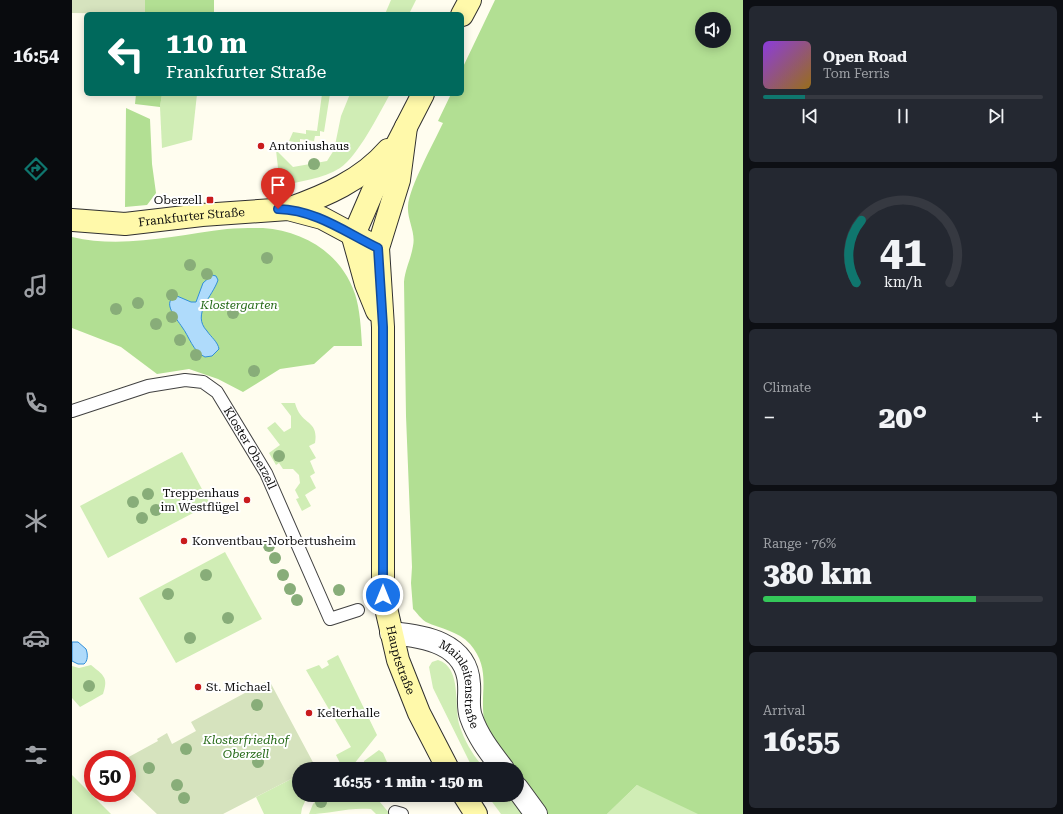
<!DOCTYPE html>
<meta charset="utf-8">
<style>
body{margin:0;font-family:"Roboto Serif",serif;background:#242831;color:#f1f3f6;height:100vh;display:flex;flex-direction:column;font-size:15px;white-space:nowrap}
*{box-sizing:border-box;margin:0}
p{font-size:13px;color:#9ea1a6}
.icon{flex:none;width:22px;height:22px;fill:none;stroke:currentColor;stroke-width:2;stroke-linecap:round;stroke-linejoin:round}
.map{position:relative;flex:1;overflow:hidden}
.panel{display:flex;flex-direction:column;gap:6px;padding:6px;background:#0d0f14;width:320px}
.panel>*{flex:none}
.top-card{position:absolute;left:12px;top:12px;width:380px;height:84px;border-radius:6px;box-shadow:0 2px 10px #0003;background:#00695c;color:#fff;overflow:hidden}
.fabs{position:absolute;left:623px;top:12px;display:grid;gap:8px}
.fabs a{display:grid;place-items:center;width:36px;height:36px;border-radius:50%;background:#171b24;box-shadow:0 2px 10px #0003;font-size:20px}
.speed{position:absolute;left:12px;top:750px;display:flex;gap:8px;font-size:20px;font-weight:700;text-align:center}
.speed>*{display:grid;place-content:center;width:52px;height:52px;border-radius:50%;background:#171b24;box-shadow:0 2px 10px #0003;line-height:1}
.speed .limit{border:6px solid #d22;background:#fff;color:#111}
.pin{position:absolute;display:grid;place-items:center;width:34px;height:34px;color:#fff;margin:-41px -17px;border-radius:50% 50% 50% 0;rotate:-45deg;box-shadow:0 0 4px #0007}
.pin .icon{rotate:45deg}
.me{position:absolute;width:44px;margin:-22px;rotate:0deg;stroke-linejoin:round;filter:drop-shadow(0 0 3px #0008)}
.turn{display:flex;align-items:center;gap:14px;height:84px;padding:0 16px;font-size:18px}
.turn .icon{width:52px;height:52px;stroke-width:2.5}
.turn b{display:block;font-size:28px;line-height:34px}
.big{font-size:30px;font-weight:800;line-height:1.1}
.panel .tile{flex:1;display:flex;flex-direction:column;justify-content:center;gap:6px;min-width:0;padding:0 14px;border-radius:6px;background:#242831}
.panel .dial{align-items:center;gap:0}
.dial svg{height:104px;overflow:visible;fill:none;stroke:#363941;stroke-width:7;stroke-linecap:round;text-anchor:middle}
.dial text{fill:#f1f3f6;stroke:none}
.song{display:flex;align-items:center;gap:12px}
.cover{width:48px;height:48px;border-radius:6px;background:linear-gradient(135deg,hsl(270 70% 55%),hsl(40 70% 35%))}
.played{height:4px;border-radius:2px;background:linear-gradient(90deg,#0f766e 15%,#363941 15%)}
.keys{display:flex;justify-content:space-around;direction:ltr}
.heat{display:flex;justify-content:space-between;align-items:center;font-size:22px;direction:ltr}
.charge{height:6px;border-radius:3px;background:linear-gradient(90deg,#34c759 76%,#363941 0)}
.trip{position:absolute;left:220px;top:762px;width:232px;height:40px;border-radius:20px;background:#171b24;box-shadow:0 2px 10px #0003;font-weight:800;line-height:40px;text-align:center}
main{display:flex;flex:1;min-height:0}
.dock{display:flex;flex-direction:column;width:72px;justify-content:space-around;align-items:center;background:#090b0e;color:#9ea1a6}
.dock .icon{width:28px;height:28px}
.dock .on{color:#0f766e}
.dock b{font-size:18px;color:#f1f3f6}
.map>svg:first-child{display:block}
.green{fill:#d0edb5}
.forest{fill:#b2df93;fill-rule:evenodd}
.cemetery{fill:#d6e3be}
.water{fill:#afdbfb;stroke:#318ed8}
.lines{fill:none;stroke-linecap:round;stroke-linejoin:round}
.lane-casing{stroke:#414141;stroke-width:14}
.street-casing{stroke:#414141;stroke-width:24}
.secondary-casing{stroke:#303030;stroke-width:24}
.lane{stroke:#fff;stroke-width:12}
.street{stroke:#fff;stroke-width:22}
.secondary{stroke:#fff9aa;stroke-width:22}
.tree{fill:#88ad79}
.route-casing{stroke:#114b97;stroke-width:10}
.route{stroke:#1a73e8;stroke-width:7}
.poi-dot{fill:#c91b1c;stroke:#fff;stroke-width:1.5}
.labels{text-anchor:middle;dominant-baseline:central;stroke-width:4;stroke-linejoin:round;paint-order:stroke}
.poi-label{font-size:12px;fill:#0e0e0e;stroke:#fff;text-anchor:start}
.street-label{font-size:12px;fill:#0e0e0e;stroke:#fff}
.park-label{font-size:12px;font-style:italic;fill:#276b19;stroke:#fff}
</style>
<main>
<nav class="dock">
<b>16:54</b>
<svg class="icon on" aria-label="directions" viewBox="0 0 24 24"><path d="M12 3l9 9-9 9-9-9zM9 14v-3h6M13 9l2 2-2 2"/></svg>
<svg class="icon" aria-label="music" viewBox="0 0 24 24"><path d="M9 18V5l10-2v13"/><circle cx="6" cy="18" r="3"/><circle cx="16" cy="16" r="3"/></svg>
<svg class="icon" aria-label="phone" viewBox="0 0 24 24"><path d="M5 4h4l2 5-3 2q2 4 5 5l2-3 5 2v4C11 20 4 13 5 4z"/></svg>
<svg class="icon" aria-label="climate" viewBox="0 0 24 24"><path d="M12 3v18M4 7l16 10M4 17L20 7"/></svg>
<svg class="icon" aria-label="car" viewBox="0 0 24 24"><path d="M5 17H2v-5l4-1 3-4h7l3 4 3 1v5h-3M9 17h6M6 11h13"/><circle cx="7" cy="17" r="2"/><circle cx="17" cy="17" r="2"/></svg>
<svg class="icon" aria-label="filters" viewBox="0 0 24 24"><path d="M4 7h16M4 17h16"/><circle cx="9" cy="7" r="2"/><circle cx="15" cy="17" r="2"/></svg>
</nav>
<div class="map">
<svg width="671" height="814" viewBox="0 0 671 814">
<rect width="100%" height="100%" fill="#fffdef"/>
<!-- green -->
<g class="green">
<path d="M319,0h25l-7,14h-24z"/>
<path d="M90,94h35l-5,46 -30,8 -2,-41z"/>
<path d="M250,94h8l-6,38 -4,-1v5h-5l-1,5 -14,-2v4l-11,-2 4,-9 13,2v-4l11,1z"/>
<path d="M278,94h40c-11,20 -32,62 -50,74 -17,11 -40,13 -60,18l-4,-36 17,17 34,-6 7,-11 7,-34z"/>
<path d="M209,403h14c6,23 24,16 20,40l-6,3 7,12 -6,3 5,12 -5,3 6,12 -11,7 6,11 -9,5 -6,-12 3,-1 -4,-8 5,-7 -1,-8 -6,-6h-10l-4,-6 -3,2 -7,-12 11,-8 -13,-17 8,-6 9,10 7,-4v-12z"/>
<path d="M110,452l28,52 -102,54 -28,-52z"/>
<path d="M153,552l37,67 -86,44 -37,-65z"/>
<path d="M266,655l39,80 -27,34h-7l-7,-14 15,-8 -45,-77 13,-5 3,4 7,-4 -2,-4z"/>
<path d="M366,660c25,8 15,47 22,67 5,15 14,30 25,42h-12l-40,-81 -4,-21 3,-5z"/>
<path d="M19,665c12,10 18,12 12,29l-23,13 -8,-9v-32l7,2z"/>
<path d="M307,750l4,3 7,16h-26v-8z"/>
<path d="M0,775l39,39h-39z"/>
<path d="M227,775v20h9l-6,13 -1,6h-37l-8,-17z"/>
<path d="M565,785l106,29h-136z"/>
<path d="M249,795h53l16,19h-14l-5,-5c-22,-2 -42,5 -62,5l4,-10z"/>
<path d="M415,795h22l17,19h-25z"/>
</g>
<!-- forest -->
<g class="forest">
<rect x="73" y="0" width="69" height="14"/>
<path d="M423,0h248v814h-45l-61,-29 -30,29h-61l-29,-37v-8h-6c-7,-11 -23,-34 -26,-45 -7,-30 8,-53 -15,-80 -12,-13 -29,-15 -44,-22 -5,-3 -9,-9 -13,-13l-2,-26 1,-16 -6,-151 -2,-134c1,-13 7,-23 9,-36 3,-14 -6,-26 -5,-40 1,-18 26,-64 35,-83l-5,-2 13,-27h11v-25zM630,19h22v22h-22z"/>
<path d="M64,94h26l-2,13 -25,-3z"/>
<path d="M54,108l24,11 2,45 4,29 -9,12 -22,2z"/>
<path d="M191,228c41,3 78,25 92,66 5,16 6,34 7,52h-28l-20,18 -34,5 -37,23 -25,-13 -29,-10 -32,5 -36,-27 -49,-19v-91c51,12 104,-2 155,-8 11,-1 24,-1 36,-1z"/>
</g>
<!-- cemetery -->
<g class="cemetery">
<path d="M0,0h73v14l-73,-1z"/>
<path d="M197,680l46,86 -5,3h-11v6l-76,39h-66l-30,-28v-27h-2l33,-18 -1,-2 10,-6 5,11 24,-13 -5,-9z"/>
</g>
<!-- water -->
<g class="water">
<path d="M140,275l4,1 2,4c-5,16 -27,34 -11,51 4,6 11,11 12,18l-7,7 -7,1c-12,-5 -16,-21 -23,-30 -5,-8 -22,-26 -5,-31l14,6h5l7,-19z"/>
<path d="M0,642h6l8,7c2,5 2,12 -2,15h-6l-6,-3z"/>
</g>
<g class="lines">
<!-- lane casing -->
<g class="lane-casing">
<g id="lane">
<path id="s1" d="M0,411l76,-25 37,-6 18,2 14,10 49,81 64,146 28,-9"/>
<path d="M323,812l7,2"/>
</g>
</g>
<!-- street casing -->
<g class="street-casing">
<g id="street">
<path id="s2" d="M319,633c33,3 76,10 78,51 1,12 -2,22 2,33 7,20 19,35 32,52"/>
<path d="M445,788l19,26"/>
</g>
</g>
<!-- secondary casing -->
<g class="secondary-casing">
<g id="secondary">
<path d="M390,15l8,-15"/>
<path id="s3" d="M334,127l-7,53 -21,68 5,79v268l15,65 21,53 29,56"/>
<path d="M216,209c37,-13 74,-29 100,-59"/>
<path id="s4" d="M0,220l53,4 77,-9 86,-6 34,9 56,30"/>
<path d="M281,237l19,-44 51,-99"/>
<path d="M281,237l13,47 11,27"/>
<path d="M392,795l12,19"/>
</g>
</g>
<!-- lane -->
<use href="#lane" class="lane"/>
<!-- street -->
<use href="#street" class="street"/>
<!-- secondary -->
<use href="#secondary" class="secondary"/>
</g>
<!-- trees -->
<g class="tree">
<circle cx="242" cy="164" r="6"/>
<circle cx="195" cy="258" r="6"/>
<circle cx="118" cy="265" r="6"/>
<circle cx="135" cy="274" r="6"/>
<circle cx="100" cy="295" r="6"/>
<circle cx="66" cy="303" r="6"/>
<circle cx="44" cy="309" r="6"/>
<circle cx="161" cy="313" r="6"/>
<circle cx="100" cy="317" r="6"/>
<circle cx="84" cy="324" r="6"/>
<circle cx="108" cy="340" r="6"/>
<circle cx="124" cy="355" r="6"/>
<circle cx="182" cy="371" r="6"/>
<circle cx="207" cy="456" r="6"/>
<circle cx="76" cy="494" r="6"/>
<circle cx="61" cy="502" r="6"/>
<circle cx="84" cy="510" r="6"/>
<circle cx="70" cy="518" r="6"/>
<circle cx="197" cy="546" r="6"/>
<circle cx="203" cy="558" r="6"/>
<circle cx="134" cy="575" r="6"/>
<circle cx="211" cy="575" r="6"/>
<circle cx="218" cy="589" r="6"/>
<circle cx="267" cy="590" r="6"/>
<circle cx="96" cy="594" r="6"/>
<circle cx="225" cy="600" r="6"/>
<circle cx="156" cy="618" r="6"/>
<circle cx="118" cy="638" r="6"/>
<circle cx="17" cy="686" r="6"/>
<circle cx="185" cy="705" r="6"/>
<circle cx="114" cy="749" r="6"/>
<circle cx="186" cy="762" r="6"/>
<circle cx="77" cy="768" r="6"/>
<circle cx="105" cy="785" r="6"/>
<circle cx="112" cy="798" r="6"/>
<circle cx="249" cy="802" r="6"/>
</g>
<g class="lines">
<!-- route casing -->
<g class="route-casing">
<path id="route" d="M206,209c38,1 67,23 100,39l5,79v268"/>
</g>
<!-- route -->
<use href="#route" class="route"/>
</g>
<!-- markers -->
<g class="poi-dot">
<circle cx="189" cy="146" r="4"/>
<rect x="134" y="196" width="8" height="8" rx="2"/>
<circle cx="175" cy="500" r="4"/>
<circle cx="112" cy="541" r="4"/>
<circle cx="126" cy="687" r="4"/>
<circle cx="237" cy="713" r="4"/>
</g>
<g class="labels">
<!-- poi labels -->
<g class="poi-label">
<text x="197" y="146">Antoniushaus</text>
<text x="130" y="200" text-anchor="end">Oberzell</text>
<text x="167" y="493" text-anchor="end">Treppenhaus<tspan x="167" dy="14">im Westflügel</tspan></text>
<text x="120" y="541">Konventbau-Norbertusheim</text>
<text x="134" y="687">St. Michael</text>
<text x="245" y="713">Kelterhalle</text>
</g>
<!-- street labels -->
<g class="street-label">
<text stroke="none"><textPath href="#s4" startOffset="120">Frankfurter Straße</textPath></text>
<text stroke="none"><textPath href="#s1" startOffset="218">Kloster Oberzell</textPath></text>
<text stroke="none"><textPath href="#s3" startOffset="539">Hauptstraße</textPath></text>
<text stroke="none"><textPath href="#s2" startOffset="99">Mainleitenstraße</textPath></text>
</g>
<!-- park labels -->
<g class="park-label">
<text x="167" y="305">Klostergarten</text>
<text x="174" y="740">Klosterfriedhof<tspan x="174" dy="14">Oberzell</tspan></text>
</g>
</g>
</svg>
<div class="fabs">
<a><svg class="icon" aria-label="sound" viewBox="0 0 24 24"><path d="M4 9h4l5-4v14l-5-4H4zM17 9q2 3 0 6"/></svg></a>
</div>
<div class="speed"><div class="limit">50</div></div>
<div class="pin" style="left:206px;top:209px;background:#d93025"><svg class="icon" aria-label="arrive" viewBox="0 0 24 24"><path d="M6 21V4h12l-3 4 3 4H6"/></svg></div>
<svg class="me" style="left:311px;top:595px" viewBox="-20 -20 40 40"><circle r="17" fill="#1a73e8" stroke="#fff" stroke-width="3"/><path d="M0-11L8 9 0 5-8 9z" fill="#fff"/></svg>
<div class="trip">16:55 · 1 min · 150 m</div>
<div class="top-card">
<div class="turn"><svg class="icon" aria-label="left" viewBox="0 0 24 24"><path d="M17 20v-9H6M10 6l-5 5 5 5"/></svg><div><b>110 m</b>Frankfurter Straße</div></div>
</div>
</div>
<section class="panel">
<div class="tile">
<div class="song"><i class="cover"></i><div><b>Open Road</b><p>Tom Ferris</p></div></div>
<div class="played"></div>
<div class="keys"><svg class="icon" aria-label="previous" viewBox="0 0 24 24"><path d="M18 5L8 12l10 7zM5 5v14"/></svg><svg class="icon" aria-label="pause" viewBox="0 0 24 24"><path d="M8 5v14M16 5v14"/></svg><svg class="icon" aria-label="next" viewBox="0 0 24 24"><path d="M6 5l10 7-10 7zM19 5v14"/></svg></div>
</div>
<div class="tile dial"><svg viewBox="0 0 100 80">
<path d="M14 69A42 42 0 1 1 86 69"/>
<path d="M14 69A42 42 0 0 1 18 21" stroke="#0f766e"/>
<text x="50" y="56" font-size="32" font-weight="700">41</text>
<text x="50" y="72" font-size="11">km/h</text>
</svg></div>
<div class="tile"><p>Climate</p>
<div class="heat"><a>−</a><b class="big">20°</b><a>+</a></div>
</div>
<div class="tile"><p>Range · 76%</p><b class="big">380 km</b><div class="charge"></div></div>
<div class="tile"><p>Arrival</p><b class="big">16:55</b></div>
</section>
</main>
